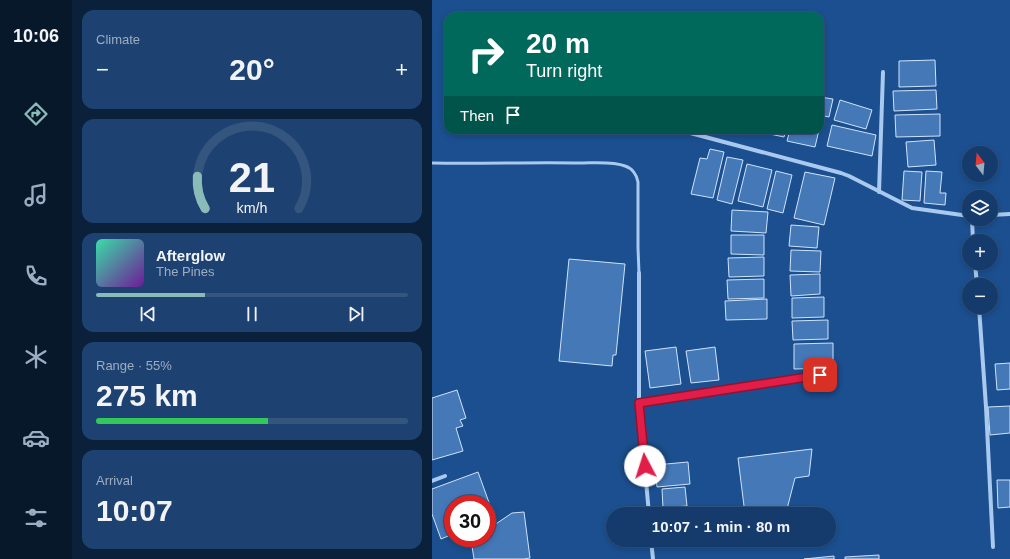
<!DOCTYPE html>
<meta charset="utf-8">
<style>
body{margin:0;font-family:Helvetica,sans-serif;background:#1d4271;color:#f1f3f6;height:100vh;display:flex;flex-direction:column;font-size:15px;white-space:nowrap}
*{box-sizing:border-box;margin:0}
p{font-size:13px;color:#9dadc1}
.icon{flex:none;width:22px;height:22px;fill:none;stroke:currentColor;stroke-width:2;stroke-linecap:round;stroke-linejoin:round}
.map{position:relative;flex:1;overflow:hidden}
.details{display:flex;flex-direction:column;gap:10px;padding:10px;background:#0b203b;width:360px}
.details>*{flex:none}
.guide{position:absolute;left:12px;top:12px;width:380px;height:122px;border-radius:12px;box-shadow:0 2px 6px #0003,0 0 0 1px #33557e;background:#00695c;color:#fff;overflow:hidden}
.needle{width:26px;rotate:344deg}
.tools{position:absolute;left:530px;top:146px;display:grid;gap:8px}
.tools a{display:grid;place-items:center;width:36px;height:36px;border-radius:50%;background:#143b6b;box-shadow:0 2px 6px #0003,0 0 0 1px #33557e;font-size:20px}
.speed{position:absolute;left:12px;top:495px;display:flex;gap:8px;font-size:20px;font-weight:700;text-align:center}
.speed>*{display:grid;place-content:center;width:52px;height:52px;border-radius:50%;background:#143b6b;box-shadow:0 2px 6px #0003,0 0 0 1px #33557e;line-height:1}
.speed .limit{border:6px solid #d22;background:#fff;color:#111}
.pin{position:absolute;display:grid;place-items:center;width:34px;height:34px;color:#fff;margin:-17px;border-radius:8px;box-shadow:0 2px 6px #0006}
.me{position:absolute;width:44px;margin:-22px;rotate:355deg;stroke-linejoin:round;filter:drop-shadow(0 0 3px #0008)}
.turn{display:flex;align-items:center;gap:14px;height:84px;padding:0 16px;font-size:18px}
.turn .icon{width:52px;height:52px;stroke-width:2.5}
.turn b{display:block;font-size:28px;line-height:34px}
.then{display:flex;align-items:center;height:38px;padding:0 16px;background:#0003;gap:8px;font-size:15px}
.big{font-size:30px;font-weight:700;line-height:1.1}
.details .tile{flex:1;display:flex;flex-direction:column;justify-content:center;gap:6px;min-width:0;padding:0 14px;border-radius:12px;background:#1d4271}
.details .dial{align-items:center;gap:0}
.dial svg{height:104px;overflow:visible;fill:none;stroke:#33557e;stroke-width:7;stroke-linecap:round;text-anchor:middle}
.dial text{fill:#f1f3f6;stroke:none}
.song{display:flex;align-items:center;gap:12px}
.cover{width:48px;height:48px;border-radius:6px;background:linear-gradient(135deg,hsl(160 70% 55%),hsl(280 70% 35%))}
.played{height:4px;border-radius:2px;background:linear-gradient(90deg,#8bbbb9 35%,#33557e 35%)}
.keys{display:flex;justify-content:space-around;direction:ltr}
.heat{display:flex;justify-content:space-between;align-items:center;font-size:22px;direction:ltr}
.charge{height:6px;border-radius:3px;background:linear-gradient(90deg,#34c759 55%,#33557e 0)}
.trip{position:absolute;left:174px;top:507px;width:230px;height:40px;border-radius:20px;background:#143b6b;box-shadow:0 2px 6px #0003,0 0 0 1px #33557e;font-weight:700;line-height:40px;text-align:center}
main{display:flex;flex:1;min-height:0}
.dock{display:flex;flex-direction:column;width:72px;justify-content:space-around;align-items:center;background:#08182b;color:#9dadc1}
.dock .icon{width:28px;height:28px}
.dock .active{color:#8bbbb9}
.dock b{font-size:18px;color:#f1f3f6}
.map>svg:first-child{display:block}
.building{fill:#4478b7;stroke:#cfe3fa}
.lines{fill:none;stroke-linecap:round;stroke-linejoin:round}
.lane{stroke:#a9c9ee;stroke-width:3}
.street{stroke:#a9c9ee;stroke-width:4}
.route-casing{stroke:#92132f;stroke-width:10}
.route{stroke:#e11d48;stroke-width:7}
</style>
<main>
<nav class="dock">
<b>10:06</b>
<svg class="icon active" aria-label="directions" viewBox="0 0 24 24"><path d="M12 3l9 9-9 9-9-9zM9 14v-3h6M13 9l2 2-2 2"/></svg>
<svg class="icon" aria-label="music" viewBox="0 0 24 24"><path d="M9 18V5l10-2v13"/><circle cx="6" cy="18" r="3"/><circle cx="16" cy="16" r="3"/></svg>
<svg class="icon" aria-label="phone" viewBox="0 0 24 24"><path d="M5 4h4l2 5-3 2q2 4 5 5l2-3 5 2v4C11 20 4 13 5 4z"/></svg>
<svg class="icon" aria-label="climate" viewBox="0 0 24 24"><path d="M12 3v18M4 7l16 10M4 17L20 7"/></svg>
<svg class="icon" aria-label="car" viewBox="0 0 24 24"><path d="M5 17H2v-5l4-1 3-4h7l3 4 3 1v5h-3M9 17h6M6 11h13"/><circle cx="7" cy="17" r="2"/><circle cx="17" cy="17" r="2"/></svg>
<svg class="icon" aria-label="filters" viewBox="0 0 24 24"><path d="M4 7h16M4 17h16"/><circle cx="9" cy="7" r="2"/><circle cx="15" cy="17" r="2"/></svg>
</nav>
<section class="details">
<div class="tile"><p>Climate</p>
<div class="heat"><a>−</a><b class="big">20°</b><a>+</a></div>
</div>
<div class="tile dial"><svg viewBox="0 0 100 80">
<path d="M14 69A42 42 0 1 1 86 69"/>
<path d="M14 69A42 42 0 0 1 8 44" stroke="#8bbbb9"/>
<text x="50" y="56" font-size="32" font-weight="700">21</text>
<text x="50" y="72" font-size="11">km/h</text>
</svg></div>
<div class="tile">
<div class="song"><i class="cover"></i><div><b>Afterglow</b><p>The Pines</p></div></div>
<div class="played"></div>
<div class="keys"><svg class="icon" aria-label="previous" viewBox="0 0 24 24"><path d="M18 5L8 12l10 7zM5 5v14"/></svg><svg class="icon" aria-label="pause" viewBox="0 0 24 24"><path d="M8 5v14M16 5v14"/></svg><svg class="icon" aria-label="next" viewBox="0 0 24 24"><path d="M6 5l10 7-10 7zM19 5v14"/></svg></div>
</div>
<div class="tile"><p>Range · 55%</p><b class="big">275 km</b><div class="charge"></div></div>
<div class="tile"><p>Arrival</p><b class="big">10:07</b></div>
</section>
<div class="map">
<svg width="578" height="559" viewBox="0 0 578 559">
<rect width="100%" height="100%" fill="#1b4f8f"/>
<!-- building -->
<g class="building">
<path d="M503,60l1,26 -37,1v-26z"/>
<path d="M504,90l1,19 -43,2 -1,-20z"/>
<path d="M388,97l13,2 -4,18 -9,-2z"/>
<path d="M408,100l32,10 -6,19 -32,-9z"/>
<path d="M508,114v22l-44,1 -1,-22z"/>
<path d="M400,125l44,10 -4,21 -45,-10z"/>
<path d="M328,130h26l-2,7 -24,-5z"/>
<path d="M358,130h29l-4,17 -28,-6z"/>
<path d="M502,140l2,25 -28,2 -2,-25z"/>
<path d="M278,149l14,3 -11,46 -22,-4 9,-36 7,1z"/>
<path d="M295,157l16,3 -11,44 -15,-4z"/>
<path d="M315,164l25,6 -9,37 -25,-6z"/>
<path d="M344,171l16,4 -9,38 -16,-4z"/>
<path d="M472,171l18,1 -2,29 -18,-1z"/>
<path d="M494,171l16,1 -2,21h6l-1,12 -21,-2z"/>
<path d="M373,172l30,6 -11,47 -30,-7z"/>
<path d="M300,210l36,2 -2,21 -35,-2z"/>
<path d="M359,225l28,2 -2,21 -28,-2z"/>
<path d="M299,235h33v20l-33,-1z"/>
<path d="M359,250l30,1 -1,21 -30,-1z"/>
<path d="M332,257v19l-35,1 -1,-19z"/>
<path d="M137,259l56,5 -9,91h-3l-1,11 -53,-5z"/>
<path d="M388,274v20l-29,2 -1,-21z"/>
<path d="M332,279v19l-36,1 -1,-19z"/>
<path d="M392,297v20l-32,1v-20z"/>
<path d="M335,299v20l-41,1 -1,-19z"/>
<path d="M396,320v19l-35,1 -1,-19z"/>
<path d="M401,343v25l-39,1v-25z"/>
<path d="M244,347l5,37 -31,4 -5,-37z"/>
<path d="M283,347l4,33 -28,3 -5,-32z"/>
<path d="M578,363v26l-13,1 -2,-26z"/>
<path d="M25,390l9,28 -6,2 3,6 -7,2 7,23 -31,9v-62z"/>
<path d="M578,406v27l-20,2 -2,-28z"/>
<path d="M380,449l-3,27 -14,2 -9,35 -10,1h-31l-7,-56z"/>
<path d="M256,462l2,22 -33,3 -2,-22z"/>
<path d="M46,472l17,47 -8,3v-18h-34v30l-12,5 -9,-25v-25z"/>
<path d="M565,480h13v27l-12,1z"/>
<path d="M253,487l2,19 -24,2 -1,-19z"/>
<path d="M92,512l6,46 -6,1h-50l-3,-19 3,-2h13v-8l25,-17z"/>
<path d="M447,555v4h-34v-2z"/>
<path d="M402,556v3h-30z"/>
</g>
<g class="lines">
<!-- lane -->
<path class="lane" d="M0,163c49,1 98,-1 148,0 13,0 33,-2 45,3 7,2 12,9 13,16v66l1,25"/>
<!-- street -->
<g class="street">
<path d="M247,130l162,43 8,3 63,32 57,8"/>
<path d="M447,192l4,-120"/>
<path d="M559,215l19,-1"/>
<path d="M540,219l1,22"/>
<path d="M543,263l2,22"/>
<path d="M207,273v130l10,111"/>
<path d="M547,307l7,100 7,140"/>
<path d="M207,403l181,-28"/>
<path d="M0,481l13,-5"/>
<path d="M219,540l2,19"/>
</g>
</g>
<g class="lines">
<!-- route casing -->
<g class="route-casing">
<path id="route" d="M213,466l-6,-63 181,-28"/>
</g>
<!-- route -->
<use href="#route" class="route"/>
</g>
</svg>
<div class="tools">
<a><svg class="needle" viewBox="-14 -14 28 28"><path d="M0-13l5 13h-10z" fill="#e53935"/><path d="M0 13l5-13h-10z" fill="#9dadc1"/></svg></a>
<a><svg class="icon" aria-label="layers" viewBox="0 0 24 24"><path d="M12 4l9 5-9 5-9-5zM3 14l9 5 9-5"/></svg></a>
<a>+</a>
<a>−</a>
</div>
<div class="speed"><div class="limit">30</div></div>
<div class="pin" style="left:388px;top:375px;background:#d93025"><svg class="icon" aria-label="arrive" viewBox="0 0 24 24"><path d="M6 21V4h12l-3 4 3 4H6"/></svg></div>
<svg class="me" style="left:213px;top:466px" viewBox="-20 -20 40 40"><circle r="19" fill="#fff"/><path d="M0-13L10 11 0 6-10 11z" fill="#e11d48"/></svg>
<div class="trip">10:07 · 1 min · 80 m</div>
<div class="guide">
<div class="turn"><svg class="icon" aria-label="right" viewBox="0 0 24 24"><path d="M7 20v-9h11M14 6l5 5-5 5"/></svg><div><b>20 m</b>Turn right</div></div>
<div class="then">Then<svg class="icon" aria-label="arrive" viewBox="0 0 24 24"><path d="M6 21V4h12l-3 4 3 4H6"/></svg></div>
</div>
</div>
</main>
